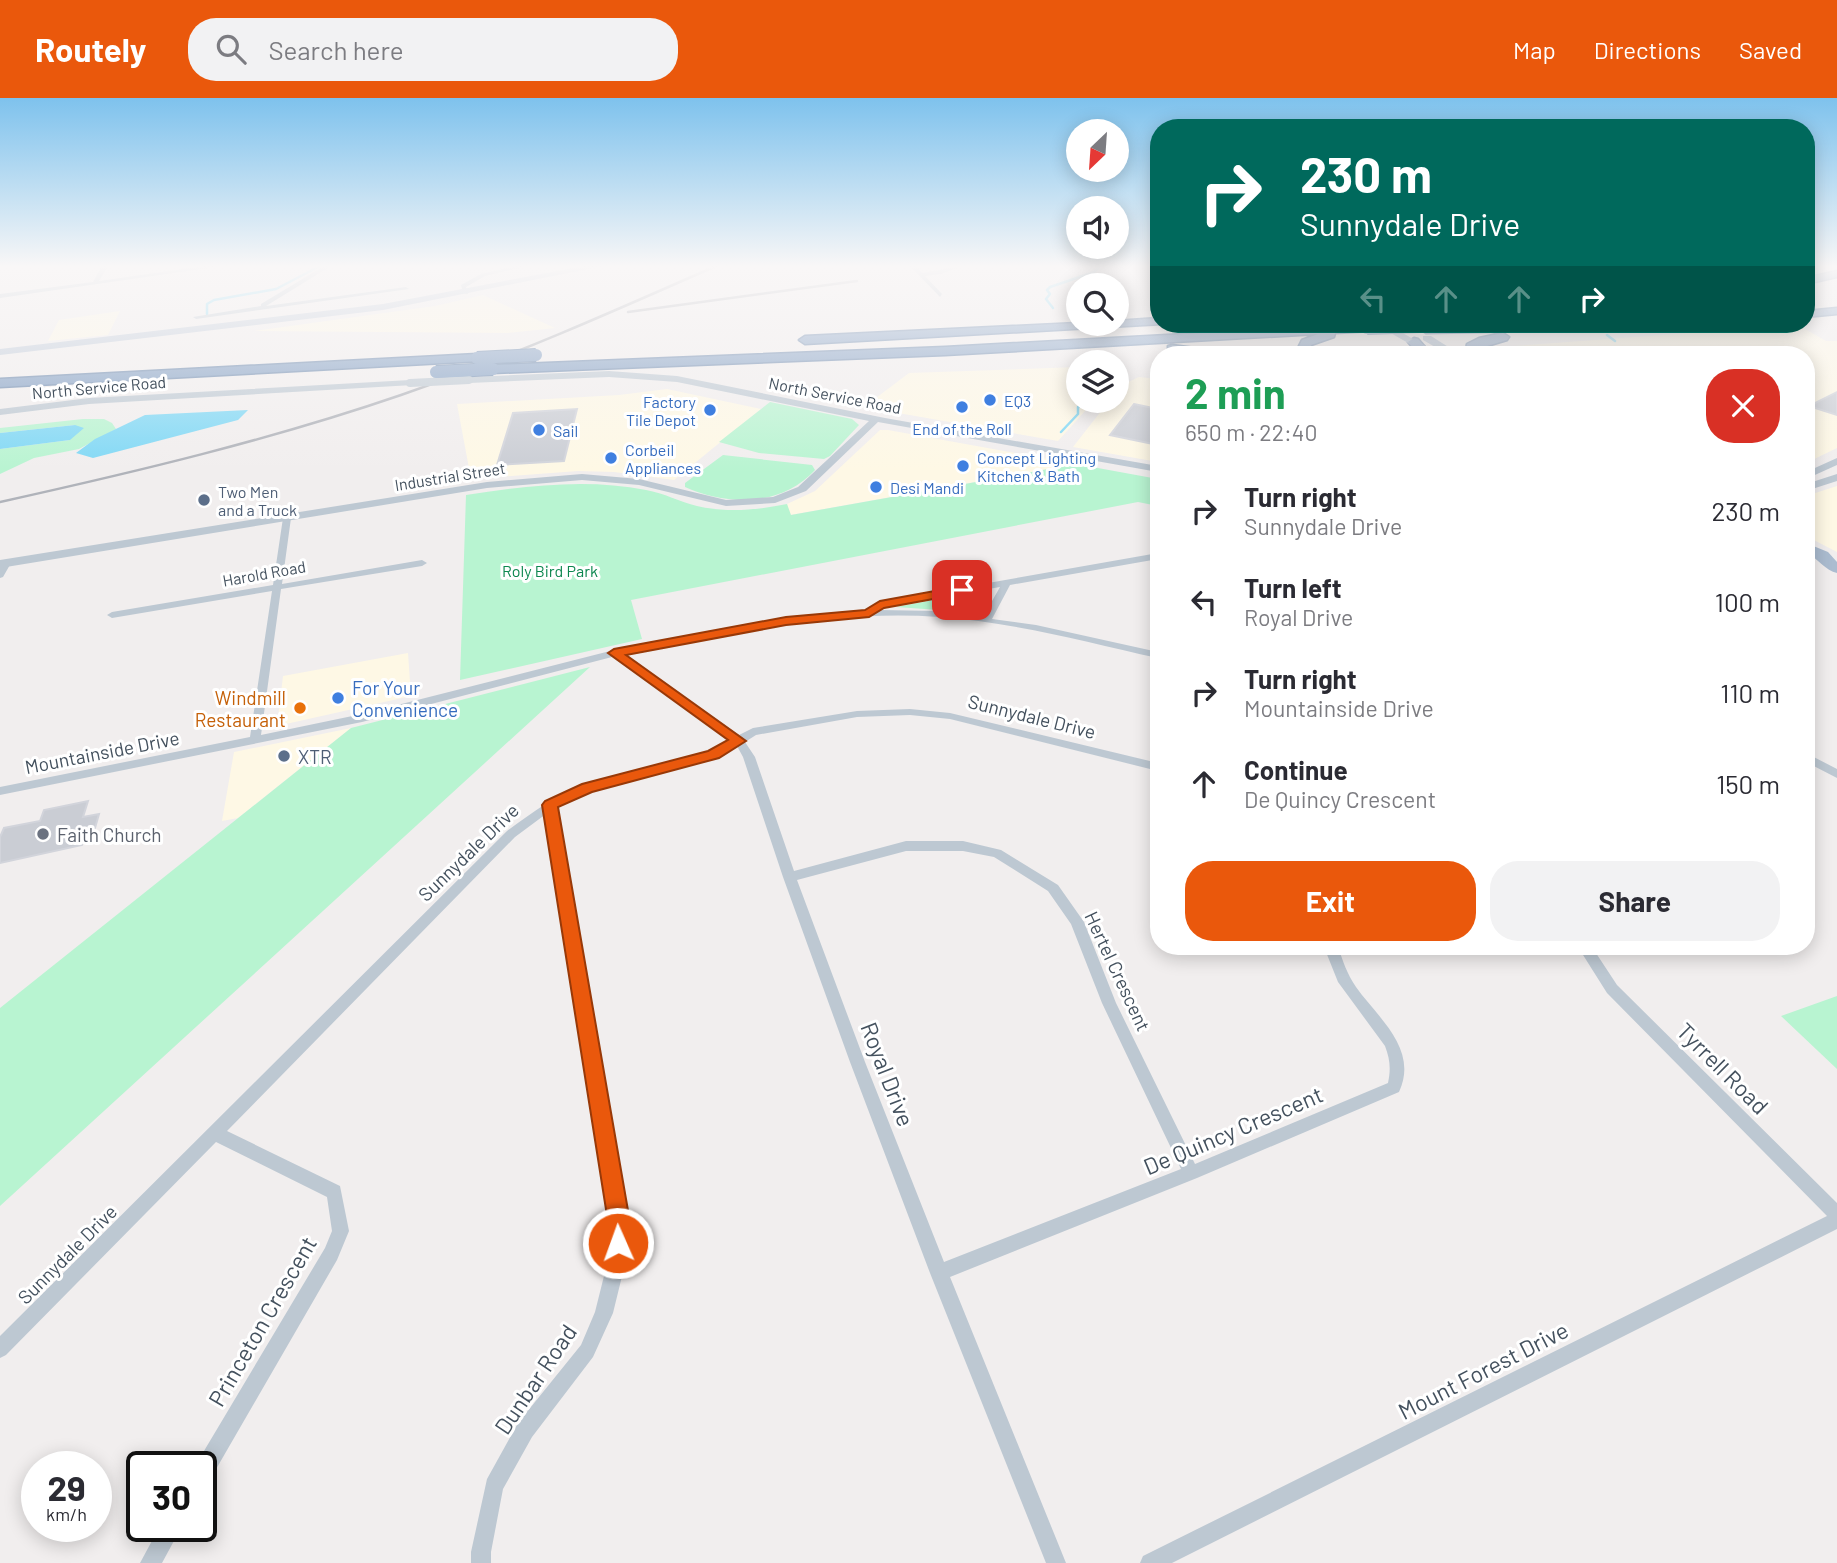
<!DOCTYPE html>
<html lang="en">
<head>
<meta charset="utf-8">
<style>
	:root { --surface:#fff; --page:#f2f2f3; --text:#2b2b33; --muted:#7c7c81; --accent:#ea580c }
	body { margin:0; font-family:Barlow,sans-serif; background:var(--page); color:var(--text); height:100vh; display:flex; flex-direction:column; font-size:26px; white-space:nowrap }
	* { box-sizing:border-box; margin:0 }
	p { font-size:23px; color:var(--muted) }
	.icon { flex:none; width:38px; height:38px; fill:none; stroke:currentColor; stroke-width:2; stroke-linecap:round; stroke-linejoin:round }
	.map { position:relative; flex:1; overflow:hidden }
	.drawer { position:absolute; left:1150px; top:248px; width:665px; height:609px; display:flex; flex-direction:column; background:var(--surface); border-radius:28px; box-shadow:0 4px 18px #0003 }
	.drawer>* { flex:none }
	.banner { position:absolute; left:1150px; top:21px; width:665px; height:214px; border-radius:28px; box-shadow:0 4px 18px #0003; background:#00695c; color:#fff; overflow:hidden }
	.needle { width:46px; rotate:205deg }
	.tools { position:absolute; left:1066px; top:21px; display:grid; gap:14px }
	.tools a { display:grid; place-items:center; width:63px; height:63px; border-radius:50%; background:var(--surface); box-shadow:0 4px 18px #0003; font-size:35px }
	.speed { position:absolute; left:21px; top:1353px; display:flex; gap:14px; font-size:35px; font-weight:700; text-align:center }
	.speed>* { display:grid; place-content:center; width:91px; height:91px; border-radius:50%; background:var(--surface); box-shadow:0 4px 18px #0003; line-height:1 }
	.speed small { font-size:18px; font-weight:400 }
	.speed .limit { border:4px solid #111; border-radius:10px; background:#fff; color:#111 }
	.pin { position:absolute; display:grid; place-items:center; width:60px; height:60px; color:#fff; margin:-30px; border-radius:14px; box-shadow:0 4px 10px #0006 }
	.me { position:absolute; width:77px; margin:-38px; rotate:358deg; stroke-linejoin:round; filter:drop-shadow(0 0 5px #0008) }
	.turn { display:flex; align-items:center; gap:24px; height:147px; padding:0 35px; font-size:32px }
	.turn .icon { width:91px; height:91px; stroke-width:2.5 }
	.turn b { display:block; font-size:49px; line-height:60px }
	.lanes { display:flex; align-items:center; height:66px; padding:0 35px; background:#0003; justify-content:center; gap:35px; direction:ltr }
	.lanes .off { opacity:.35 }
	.round { display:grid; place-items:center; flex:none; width:74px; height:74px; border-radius:28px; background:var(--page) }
	.overview { display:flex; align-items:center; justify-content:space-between; height:119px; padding:0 35px }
	h1 { font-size:42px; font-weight:700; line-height:52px; color:#1e9e55 }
	.primary-button { display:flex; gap:14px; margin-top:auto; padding:14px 35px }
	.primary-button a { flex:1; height:80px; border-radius:28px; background:var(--accent); color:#fff; font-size:28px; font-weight:700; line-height:80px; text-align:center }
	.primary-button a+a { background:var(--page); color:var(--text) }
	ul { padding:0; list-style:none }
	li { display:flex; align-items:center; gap:21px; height:91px; padding:0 35px }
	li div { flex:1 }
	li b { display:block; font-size:26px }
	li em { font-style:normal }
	header { display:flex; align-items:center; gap:42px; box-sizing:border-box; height:98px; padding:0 35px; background:var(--accent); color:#fff }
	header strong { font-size:33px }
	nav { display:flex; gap:38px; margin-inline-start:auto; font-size:24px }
	.search { width:490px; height:63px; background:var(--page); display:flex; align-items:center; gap:18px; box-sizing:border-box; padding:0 24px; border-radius:28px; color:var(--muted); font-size:26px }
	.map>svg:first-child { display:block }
</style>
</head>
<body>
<header>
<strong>Routely</strong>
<div class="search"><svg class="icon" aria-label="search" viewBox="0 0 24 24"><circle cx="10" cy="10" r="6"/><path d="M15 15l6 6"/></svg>Search here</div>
<nav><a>Map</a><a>Directions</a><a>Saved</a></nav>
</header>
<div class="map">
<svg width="1837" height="1465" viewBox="0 0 1837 1465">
	<rect width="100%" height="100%" fill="#f1eeee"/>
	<path fill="#fef8e5" d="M483 197 555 230 508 235 254 233 435 208Z
		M120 213 108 237 48 243 59 222Z
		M1798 227 1826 243H1837V350L1806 365V257H1494L1501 249Z
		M1078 269V303H1094L1058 343 864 309 909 275Z
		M1139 279 1158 281V364L1073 349 1109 303H1116L1117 293 1120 288Z
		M667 291 761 311 674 382 614 374 578 373 471 381 457 306 619 297Z
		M880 332H888L1076 366 790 417 787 406 815 393Z
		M1837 388V454L1806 438V398Z
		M408 555 411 598 277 628 283 578Z
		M351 630 238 720 222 723 234 654Z"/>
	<path fill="#b8f4d1" d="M770 304 852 321 859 327 830 358 824 361 759 355 719 344Z
		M83 321H104L112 325 116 331 79 351 34 360 0 376V351L70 342 75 327 0 335V330Z
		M723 357 812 367 815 372C781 409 728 408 685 389V385Z
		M1076 366 1158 381V408L1138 404 631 502 642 541 460 582 466 397C526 388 586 380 646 392 664 395 680 404 697 408 727 415 757 412 787 406L791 417Z
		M983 493 991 498 982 515 896 509Z
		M590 569 0 1108V910L351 630Z
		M1837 898V971L1781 918Z"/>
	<path fill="#80d8f5" d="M248 312 238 322 93 360 76 355 95 341 145 317Z
		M75 327 84 330 70 342 0 351V335Z"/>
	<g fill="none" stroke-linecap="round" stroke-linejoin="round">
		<path stroke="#80d8f5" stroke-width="2.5" d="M1053 210 1046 201 1050 196 1047 192 1050 189 1094 174 1100 168
			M207 216V206L214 202 276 191 320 168
			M1607 237 1615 243
			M1093 255 1101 264
			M1061 334 1078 316V309L1094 303"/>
	</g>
	<path fill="#cacdd4" stroke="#d2d4db" stroke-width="2" d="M1837 294V317L1809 308Z
		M1134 306 1158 311V347L1110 337Z
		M577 311 564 363 497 367 513 315Z
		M88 703 83 719 99 716 95 730 86 732 82 747 0 765V739L4 730 40 723 44 712Z"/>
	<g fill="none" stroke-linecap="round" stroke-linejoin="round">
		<defs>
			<path id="motorway" d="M1837 173V179L1806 186V180Z
				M1837 210V216L1806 219V213Z
				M1158 220V226H1162L805 246 799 242 805 238 1078 225 1116 226V223Z
				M1367 226 1371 227V233L1335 235 1334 239 1311 247V257H1299L1297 252 1302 242 1318 236 945 257 493 275 487 271 493 267 945 249Z
				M1513 226H1687L1681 230 1426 235 1420 231 1426 227Z
				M1503 235 1509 239 1507 242 1477 251V257H1465L1467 246 1479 240Z
				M1414 240 1418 241 1432 257H1419L1408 244Z
				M1172 247 1217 253 1223 257H1191L1168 254V248Z
				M477 256 483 260 481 263 0 289V281Z"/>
		</defs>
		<use href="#motorway" stroke="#6c89ae" stroke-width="3"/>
		<path fill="#bdc8d2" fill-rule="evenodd" d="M102 168H108L99 183 204 168H222L0 200V196L93 184Z
			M324 168H331L266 208 406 189 409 191 196 221 193 219 261 208V206Z
			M515 168H527L485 178 466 189 468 196 463 195 461 187 481 176Z
			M910 168H916L922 175 962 168 941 176 925 178 942 196 940 199Z
			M287 417 291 420 282 486 422 462 427 465 422 468 281 491 261 637 362 616 614 552 786 520 867 512 880 504 1158 455V461L1010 487 992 521 1036 527 1158 554V560C1086 544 1013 524 939 519 832 511 727 537 623 556L739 637 753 630 857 613 910 611 950 615 1158 665V673L950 621 910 617 857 619 756 637 745 644 755 659 794 773 906 743H963L1001 752 1058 787 1084 824 1116 905 1195 1066 1388 985C1391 971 1390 961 1385 948L1338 884 1324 849H1338C1343 863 1347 876 1356 889 1378 920 1419 951 1399 994L1197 1080 950 1179 1066 1465H1046L930 1175 850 964 783 779 743 659 737 648 717 660 591 693 556 709 627 1124 625 1166 613 1215 593 1259 532 1339 503 1391 491 1454V1465H471V1454L487 1381 518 1325 581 1247 595 1214 607 1166 611 1124 546 716 515 739 227 1033 340 1088 349 1133 337 1162 208 1385 201 1388V1368H195L325 1150 332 1133 327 1099 216 1044 6 1257 0 1260V1238L507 733C532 715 556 696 586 686 633 671 686 667 730 642L612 559 362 624 0 697V689L250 639 272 493 112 520 107 517 112 514 273 487 283 420ZM1000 489 983 519 939 513 879 512 883 509ZM906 753H963L994 759 1048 793 1071 826 1102 905 1181 1071 944 1164 865 964 797 782Z
			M6 462 11 465 3 479 0 480V468L3 463Z
			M1806 655 1837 671V680L1806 664Z
			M1578 849H1592L1617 887 1837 1105V1131L1172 1465H1140L1143 1458 1827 1118 1607 895Z
			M160 1428H182L162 1465H140Z"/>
		<path fill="#bdc8d2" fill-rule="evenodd" d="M609 273 677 278 885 320 1158 368V374L878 324 806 393 775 405 726 408 639 387 582 382 487 390 0 470V462L487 384 582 376 639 381 726 402 773 399 798 389 869 323 677 284 609 279 469 285 465 282 469 279Z
			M410 282 415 285 413 287 89 306 0 317V311L89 300Z
			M1837 360V367L1806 381V374Z
			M1837 376V383L1806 393V386Z"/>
		<path fill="#bfcad9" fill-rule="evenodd" d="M584 168H603L383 212 0 257V251L383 206Z"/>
		<path fill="#abbcd0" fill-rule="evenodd" d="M1375 226H1387L1441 257H1429Z
			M1423 238H1431L1461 257H1449L1423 242Z
			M1806 445 1828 454 1837 464V475C1826 473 1817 460 1806 454Z"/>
		<use href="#motorway" fill="#819ec3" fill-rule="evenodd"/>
		<path stroke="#b0b3ba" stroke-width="2.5" d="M628 214 857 183
			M0 404C135 374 270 342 401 297 508 260 612 214 716 168"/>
		<defs>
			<path id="motorway-bridge" d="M1367 230 1421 228
				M477 260 536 257
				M436 274 493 271"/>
		</defs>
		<use href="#motorway-bridge" stroke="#6c89ae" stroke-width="14" stroke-linecap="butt"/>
		<path stroke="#bdc8d2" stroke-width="8" d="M410 285 469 282"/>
		<use href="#motorway-bridge" stroke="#819ec3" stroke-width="12"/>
	</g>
	<linearGradient id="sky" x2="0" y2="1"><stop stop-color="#7ec2ed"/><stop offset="0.45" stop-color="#f9f7f7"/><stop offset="1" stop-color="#f9f7f7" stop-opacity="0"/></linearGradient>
	<rect width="1837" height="374" fill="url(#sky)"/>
	<path fill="#ea580c" stroke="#983908" stroke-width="2" d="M962 488 968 492 966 495 884 510 869 519 786 527 626 557 746 643 719 660 592 694 558 709 630 1124 625 1153 618 1156 610 1153 606 1145 608 1124 542 707 545 703 582 686 708 653 728 642 608 555 614 551 786 519 865 512 880 503Z"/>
	<g fill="#3f7fe0" stroke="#fff" stroke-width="2.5">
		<circle cx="990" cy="302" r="7"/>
		<circle cx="962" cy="309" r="7"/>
		<circle cx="710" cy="312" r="7"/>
		<circle cx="539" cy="332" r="7"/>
		<circle cx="611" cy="360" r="7"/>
		<circle cx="963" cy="368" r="7"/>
		<circle cx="876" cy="389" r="7"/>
		<circle cx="338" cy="600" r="7"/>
	</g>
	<g fill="#5c6f8a" stroke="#fff" stroke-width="2.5">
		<circle cx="204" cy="402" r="7"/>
		<circle cx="284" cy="658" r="7"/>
	</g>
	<circle fill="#e8710a" stroke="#fff" stroke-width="2.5" cx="300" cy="610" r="7"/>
	<circle fill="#6b7280" stroke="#fff" stroke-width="2.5" cx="43" cy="736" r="7"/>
	<g text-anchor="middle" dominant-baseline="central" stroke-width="6" stroke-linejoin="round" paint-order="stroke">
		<g font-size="16" fill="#44515e" stroke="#fff">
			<text transform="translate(99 289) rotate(-5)">North Service Road</text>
			<text transform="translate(835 297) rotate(11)">North Service Road</text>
			<text transform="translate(450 378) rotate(-9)">Industrial Street</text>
			<text transform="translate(264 475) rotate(-10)">Harold Road</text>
		</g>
		<g font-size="16" fill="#366cbe" stroke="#fff" text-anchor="start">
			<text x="1004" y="302">EQ3</text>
			<text x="696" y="303" text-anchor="end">Factory<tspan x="696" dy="18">Tile Depot</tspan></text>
			<text x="962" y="330" text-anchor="middle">End of the Roll</text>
			<text x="553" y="332">Sail</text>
			<text x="625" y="351">Corbeil<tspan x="625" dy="18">Appliances</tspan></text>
			<text x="977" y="359">Concept Lighting<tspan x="977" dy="18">Kitchen &amp; Bath</tspan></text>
			<text x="890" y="389">Desi Mandi</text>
		</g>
		<g font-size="16" fill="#4e5e75" stroke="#fff" text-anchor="start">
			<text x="218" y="393">Two Men<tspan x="218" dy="18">and a Truck</tspan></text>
		</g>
		<g font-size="16" fill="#0d874f" stroke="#fff">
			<text x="550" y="472">Roly Bird Park</text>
		</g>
		<g font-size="19" fill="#366cbe" stroke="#fff" text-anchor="start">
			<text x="352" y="589">For Your<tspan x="352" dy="22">Convenience</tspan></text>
		</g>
		<g font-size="19" fill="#c56008" stroke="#fff" text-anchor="end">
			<text x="286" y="599">Windmill<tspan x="286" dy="22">Restaurant</tspan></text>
		</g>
		<g font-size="19" fill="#44515e" stroke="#fff">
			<text transform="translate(1032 618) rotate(14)">Sunnydale Drive</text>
			<text transform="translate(102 654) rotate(-11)">Mountainside Drive</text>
			<text transform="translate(468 754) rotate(-44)">Sunnydale Drive</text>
			<text transform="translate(1118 873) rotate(65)">Hertel Crescent</text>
			<text transform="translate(67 1156) rotate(-45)">Sunnydale Drive</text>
		</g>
		<g font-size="19" fill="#4e5e75" stroke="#fff" text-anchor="start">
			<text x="298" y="658">XTR</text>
		</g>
		<g font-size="19" fill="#5b616d" stroke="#fff" text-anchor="start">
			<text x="57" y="736">Faith Church</text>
		</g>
		<g font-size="23" fill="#44515e" stroke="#fff">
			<text transform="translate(1723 970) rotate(45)">Tyrrell Road</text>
			<text transform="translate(888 976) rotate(69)">Royal Drive</text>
			<text transform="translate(1233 1032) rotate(-23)">De Quincy Crescent</text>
			<text transform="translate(262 1223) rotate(-60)">Princeton Crescent</text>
			<text transform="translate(1483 1272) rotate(-27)">Mount Forest Drive</text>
			<text transform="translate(535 1281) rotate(-56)">Dunbar Road</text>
		</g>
	</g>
</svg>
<div class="tools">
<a><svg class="needle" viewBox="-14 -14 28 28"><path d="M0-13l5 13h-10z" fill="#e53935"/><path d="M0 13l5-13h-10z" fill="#7c7c81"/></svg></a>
<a><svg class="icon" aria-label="sound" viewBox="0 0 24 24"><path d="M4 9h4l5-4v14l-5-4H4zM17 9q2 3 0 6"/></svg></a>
<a><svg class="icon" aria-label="search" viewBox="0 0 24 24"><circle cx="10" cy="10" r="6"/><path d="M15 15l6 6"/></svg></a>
<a><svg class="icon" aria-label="layers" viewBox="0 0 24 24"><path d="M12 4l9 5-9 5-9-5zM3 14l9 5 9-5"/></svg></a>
</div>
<div class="speed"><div>29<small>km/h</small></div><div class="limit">30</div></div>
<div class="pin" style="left:962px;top:492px;background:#d93025"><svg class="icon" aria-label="arrive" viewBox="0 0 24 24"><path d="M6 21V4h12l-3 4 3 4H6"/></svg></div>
<svg class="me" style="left:618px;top:1145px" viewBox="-20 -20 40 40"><circle r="17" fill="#ea580c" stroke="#fff" stroke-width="3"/><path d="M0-11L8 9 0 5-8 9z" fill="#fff"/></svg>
<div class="banner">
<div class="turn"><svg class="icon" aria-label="right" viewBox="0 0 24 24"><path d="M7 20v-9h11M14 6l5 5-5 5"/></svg><div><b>230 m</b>Sunnydale Drive</div></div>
<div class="lanes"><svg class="icon off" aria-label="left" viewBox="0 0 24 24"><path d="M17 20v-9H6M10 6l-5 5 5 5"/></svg><svg class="icon off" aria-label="ahead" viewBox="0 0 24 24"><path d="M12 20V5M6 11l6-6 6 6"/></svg><svg class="icon off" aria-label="ahead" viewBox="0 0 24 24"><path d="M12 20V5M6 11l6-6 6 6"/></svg><svg class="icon" aria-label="right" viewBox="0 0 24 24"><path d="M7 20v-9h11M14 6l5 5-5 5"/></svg></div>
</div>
<section class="drawer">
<div class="overview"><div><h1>2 min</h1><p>650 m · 22:40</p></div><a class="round" style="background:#d93025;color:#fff"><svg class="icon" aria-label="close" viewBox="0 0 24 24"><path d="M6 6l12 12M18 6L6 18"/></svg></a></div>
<ul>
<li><svg class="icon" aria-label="right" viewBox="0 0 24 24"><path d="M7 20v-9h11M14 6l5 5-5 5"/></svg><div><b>Turn right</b><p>Sunnydale Drive</p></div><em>230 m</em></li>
<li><svg class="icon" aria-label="left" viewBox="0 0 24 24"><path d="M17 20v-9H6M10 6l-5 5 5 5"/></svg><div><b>Turn left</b><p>Royal Drive</p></div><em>100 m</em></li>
<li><svg class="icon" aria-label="right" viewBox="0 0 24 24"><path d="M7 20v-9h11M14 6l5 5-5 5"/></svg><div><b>Turn right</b><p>Mountainside Drive</p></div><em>110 m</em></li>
<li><svg class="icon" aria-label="ahead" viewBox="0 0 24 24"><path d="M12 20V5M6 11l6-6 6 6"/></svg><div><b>Continue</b><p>De Quincy Crescent</p></div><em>150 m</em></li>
</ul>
<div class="primary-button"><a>Exit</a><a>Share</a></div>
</section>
</div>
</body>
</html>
